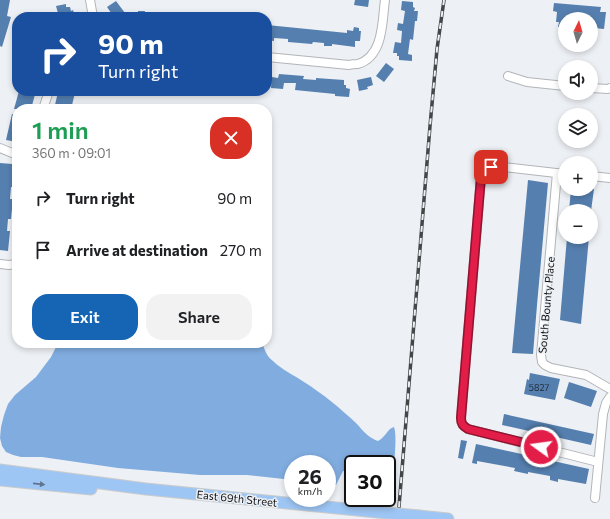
<!DOCTYPE html>
<html lang="en">
<head>
<meta charset="utf-8">
<style>
	:root { --surface:#fff; --page:#f2f2f2; --text:#202124; --muted:#757577; --accent:#1665b4 }
	body { margin:0; font-family:Commissioner,sans-serif; background:var(--page); color:var(--text); height:100vh; display:flex; flex-direction:column; font-size:15px; white-space:nowrap }
	* { box-sizing:border-box; margin:0 }
	p { font-size:13px; color:var(--muted) }
	.icon { flex:none; width:22px; height:22px; fill:none; stroke:currentColor; stroke-width:2; stroke-linecap:round; stroke-linejoin:round }
	.map { position:relative; flex:1; overflow:hidden }
	.panel { position:absolute; left:12px; top:104px; width:260px; height:244px; display:flex; flex-direction:column; background:var(--surface); border-radius:16px; box-shadow:0 2px 6px #0003 }
	.panel>* { flex:none }
	.hud { position:absolute; left:12px; top:12px; width:260px; height:84px; border-radius:16px; box-shadow:0 2px 6px #0003; background:#1a4fa0; color:#fff; overflow:hidden }
	.needle { width:26px; rotate:5deg }
	.tools { position:absolute; left:558px; top:12px; display:grid; gap:8px }
	.tools a { display:grid; place-items:center; width:40px; height:40px; border-radius:50%; background:var(--surface); box-shadow:0 2px 6px #0003; font-size:20px }
	.speed { position:absolute; left:284px; top:455px; display:flex; gap:8px; font-size:20px; font-weight:700; text-align:center }
	.speed>* { display:grid; place-content:center; width:52px; height:52px; border-radius:50%; background:var(--surface); box-shadow:0 2px 6px #0003; line-height:1 }
	.speed small { font-size:10px; font-weight:400 }
	.speed .limit { border:2px solid #111; border-radius:6px; background:#fff; color:#111 }
	.pin { position:absolute; display:grid; place-items:center; width:34px; height:34px; color:#fff; margin:-17px; border-radius:8px; box-shadow:0 2px 6px #0006 }
	.me { position:absolute; width:44px; margin:-22px; rotate:284deg; stroke-linejoin:round; filter:drop-shadow(0 0 3px #0008) }
	.turn { display:flex; align-items:center; gap:14px; height:84px; padding:0 20px; font-size:18px }
	.turn .icon { width:52px; height:52px; stroke-width:2.5 }
	.turn b { display:block; font-size:28px; line-height:34px }
	.round { display:grid; place-items:center; flex:none; width:42px; height:42px; border-radius:16px; background:var(--page) }
	.summary { display:flex; align-items:center; justify-content:space-between; height:68px; padding:0 20px }
	h1 { font-size:24px; font-weight:600; line-height:30px; color:#1e9e55 }
	.action { display:flex; gap:8px; margin-top:auto; padding:8px 20px }
	.action a { flex:1; height:46px; border-radius:16px; background:var(--accent); color:#fff; font-size:16px; font-weight:600; line-height:46px; text-align:center }
	.action a+a { background:var(--page); color:var(--text) }
	ul { padding:0; list-style:none }
	li { display:flex; align-items:center; gap:12px; height:52px; padding:0 20px }
	li div { flex:1 }
	li b { display:block; font-size:15px }
	li em { font-style:normal }
	.map>svg:first-child { display:block }
</style>
</head>
<body>
<div class="map">
<svg width="610" height="519" viewBox="0 0 610 519">
	<rect width="100%" height="100%" fill="#edf0f4"/>
	<path fill="#80acdf" d="M58 343H262C265 350 267 357 273 361 282 370 294 375 304 382 323 394 340 408 357 424 363 431 369 438 378 441 385 438 387 429 394 427 398 436 393 485 387 492V464H353V491C349 485 350 478 348 471H343L336 485 327 486V464H293V480L247 475H200L118 468 42 457H21L13 455 6 452 2 446 0 438 1 427 4 415 8 404 15 395 36 377 51 357Z"/>
	<path fill="#557faf" d="M0 0H10L7 16 11 17 2 47 0 46Z
		M355 0H369L368 7 354 5Z
		M116 1 128 17H114L107 7Z
		M402 1 413 2V7L415 8 414 11H418L417 21H415L413 40 410 39 408 54 412 55V61L399 60V56H397V53H393L395 42 401 43 402 31 397 30 398 23 403 24 405 11 401 10Z
		M554 3 601 7 600 12H606L604 29 594 28 595 26 591 25V19H565L564 27H558L559 22H556L557 12 553 11Z
		M66 4V7H70L71 11 73 10 75 17H59L56 6Z
		M138 11H145L144 17H138Z
		M267 25 347 33V30L353 31 354 27 359 28V31H361L360 41H355V47L332 44V46H324V43L313 42 312 44 288 42V39L274 38V41L267 40Z
		M386 63 394 69 384 82 376 76Z
		M279 74 304 76 303 79 316 80V78L344 80V85H346V88L350 89 349 97 335 96V94L295 90 296 83H284L283 89 271 88 272 77 278 78Z
		M371 77 373 85 367 87 368 89 359 91 357 80Z
		M19 91H36L31 109H14Z
		M61 91H68L75 93 71 109H54L58 92H61Z
		M12 114 17 115V142L6 140Z
		M0 163 12 164V168H16L14 187H11L10 199H13L11 219H8L7 231H10L8 251 0 250Z
		M528 180 548 183 537 305 533 354 512 353Z
		M571 189H594L591 211H569Z
		M567 237H589L581 324 560 320Z
		M530 373 560 379 555 400 524 394 527 379 529 380Z
		M569 382 597 391 591 407 564 398Z
		M504 414 594 434 591 445 502 425Z
		M461 440 467 441 463 459 458 458Z
		M476 444 589 469 586 484 558 479V482L550 480V476L528 472V474L514 471 515 468 477 461V464L472 463Z"/>
	<g fill="none" stroke-linecap="round" stroke-linejoin="round">
		<defs>
			<path id="minor" d="M90 0 93 17
				M267 57 349 65C352 64 355 64 358 64 384 56 382 21 385 0
				M508 76 527 82 565 86
				M591 88 608 89 610 88
				M43 109 49 91
				M0 148 17 155
				M557 173 541 355 542 362 545 365 551 368 586 375 610 389
				M565 174 495 166C488 167 484 171 481 177L461 417C461 424 463 426 468 429L598 462
				M591 176 610 178
				M0 264 9 265 16 264 17 263
				M595 498 603 414 606 403 610 397"/>
			<path id="major" d="M0 470 146 489 377 512
				M0 480 91 489
				M419 516 448 519"/>
		</defs>
		<use href="#minor" stroke="#b2b5b8" stroke-width="10"/>
		<use href="#major" stroke="#cbcbcb" stroke-width="13"/>
		<use href="#minor" stroke="#fff" stroke-width="8"/>
		<use href="#major" stroke="#9ec6f4" stroke-width="11"/>
		<defs>
			<path id="rail" d="M398 519 430 126 437 49 444 0"/>
		</defs>
		<use href="#rail" stroke="#444648" stroke-width="3.5"/>
		<use href="#rail" stroke="#edf0f4" stroke-width="2" stroke-dasharray="6" stroke-linecap="butt"/>
		<defs>
			<path id="major-bridge" d="M377 512 419 516"/>
		</defs>
		<use href="#major-bridge" stroke="#cbcbcb" stroke-width="13" stroke-linecap="butt"/>
		<use href="#major-bridge" stroke="#9ec6f4" stroke-width="11"/>
	</g>
	<defs><path id="oneway-solid" d="M-6-.8H1V-3.2L6.5 0L1 3.2V.8H-6Z"/></defs>
	<use fill="#5f758f" href="#oneway-solid" transform="translate(39 484) rotate(6)"/>
	<g fill="none" stroke-linecap="round" stroke-linejoin="round">
		<defs>
			<path id="route" d="M491 167C486 170 483 172 481 177L461 418C461 424 463 426 468 429L541 447"/>
		</defs>
		<use href="#route" stroke="#92132f" stroke-width="10"/>
		<use href="#route" stroke="#e11d48" stroke-width="7"/>
	</g>
	<g text-anchor="middle" dominant-baseline="central" stroke-width="3" stroke-linejoin="round" paint-order="stroke">
		<g font-size="9" fill="#222d3b">
			<text x="539" y="387">5827</text>
		</g>
		<g font-size="11" fill="#111214" stroke="#edf0f4">
			<text transform="translate(546 305) rotate(-85)">South Bounty Place</text>
			<text transform="translate(237 498) rotate(6)">East 69th Street</text>
		</g>
	</g>
</svg>
<div class="tools">
<a><svg class="needle" viewBox="-14 -14 28 28"><path d="M0-13l5 13h-10z" fill="#e53935"/><path d="M0 13l5-13h-10z" fill="#757577"/></svg></a>
<a><svg class="icon" aria-label="sound" viewBox="0 0 24 24"><path d="M4 9h4l5-4v14l-5-4H4zM17 9q2 3 0 6"/></svg></a>
<a><svg class="icon" aria-label="layers" viewBox="0 0 24 24"><path d="M12 4l9 5-9 5-9-5zM3 14l9 5 9-5"/></svg></a>
<a>+</a>
<a>−</a>
</div>
<div class="speed"><div>26<small>km/h</small></div><div class="limit">30</div></div>
<div class="pin" style="left:491px;top:167px;background:#d93025"><svg class="icon" aria-label="arrive" viewBox="0 0 24 24"><path d="M6 21V4h12l-3 4 3 4H6"/></svg></div>
<svg class="me" style="left:541px;top:447px" viewBox="-20 -20 40 40"><circle r="17" fill="#e11d48" stroke="#fff" stroke-width="3"/><path d="M0-11L8 9 0 5-8 9z" fill="#fff"/></svg>
<div class="hud">
<div class="turn"><svg class="icon" aria-label="right" viewBox="0 0 24 24"><path d="M7 20v-9h11M14 6l5 5-5 5"/></svg><div><b>90 m</b>Turn right</div></div>
</div>
<section class="panel">
<div class="summary"><div><h1>1 min</h1><p>360 m · 09:01</p></div><a class="round" style="background:#d93025;color:#fff"><svg class="icon" aria-label="close" viewBox="0 0 24 24"><path d="M6 6l12 12M18 6L6 18"/></svg></a></div>
<ul>
<li><svg class="icon" aria-label="right" viewBox="0 0 24 24"><path d="M7 20v-9h11M14 6l5 5-5 5"/></svg><div><b>Turn right</b></div><em>90 m</em></li>
<li><svg class="icon" aria-label="arrive" viewBox="0 0 24 24"><path d="M6 21V4h12l-3 4 3 4H6"/></svg><div><b>Arrive at destination</b></div><em>270 m</em></li>
</ul>
<div class="action"><a>Exit</a><a>Share</a></div>
</section>
</div>
</body>
</html>
